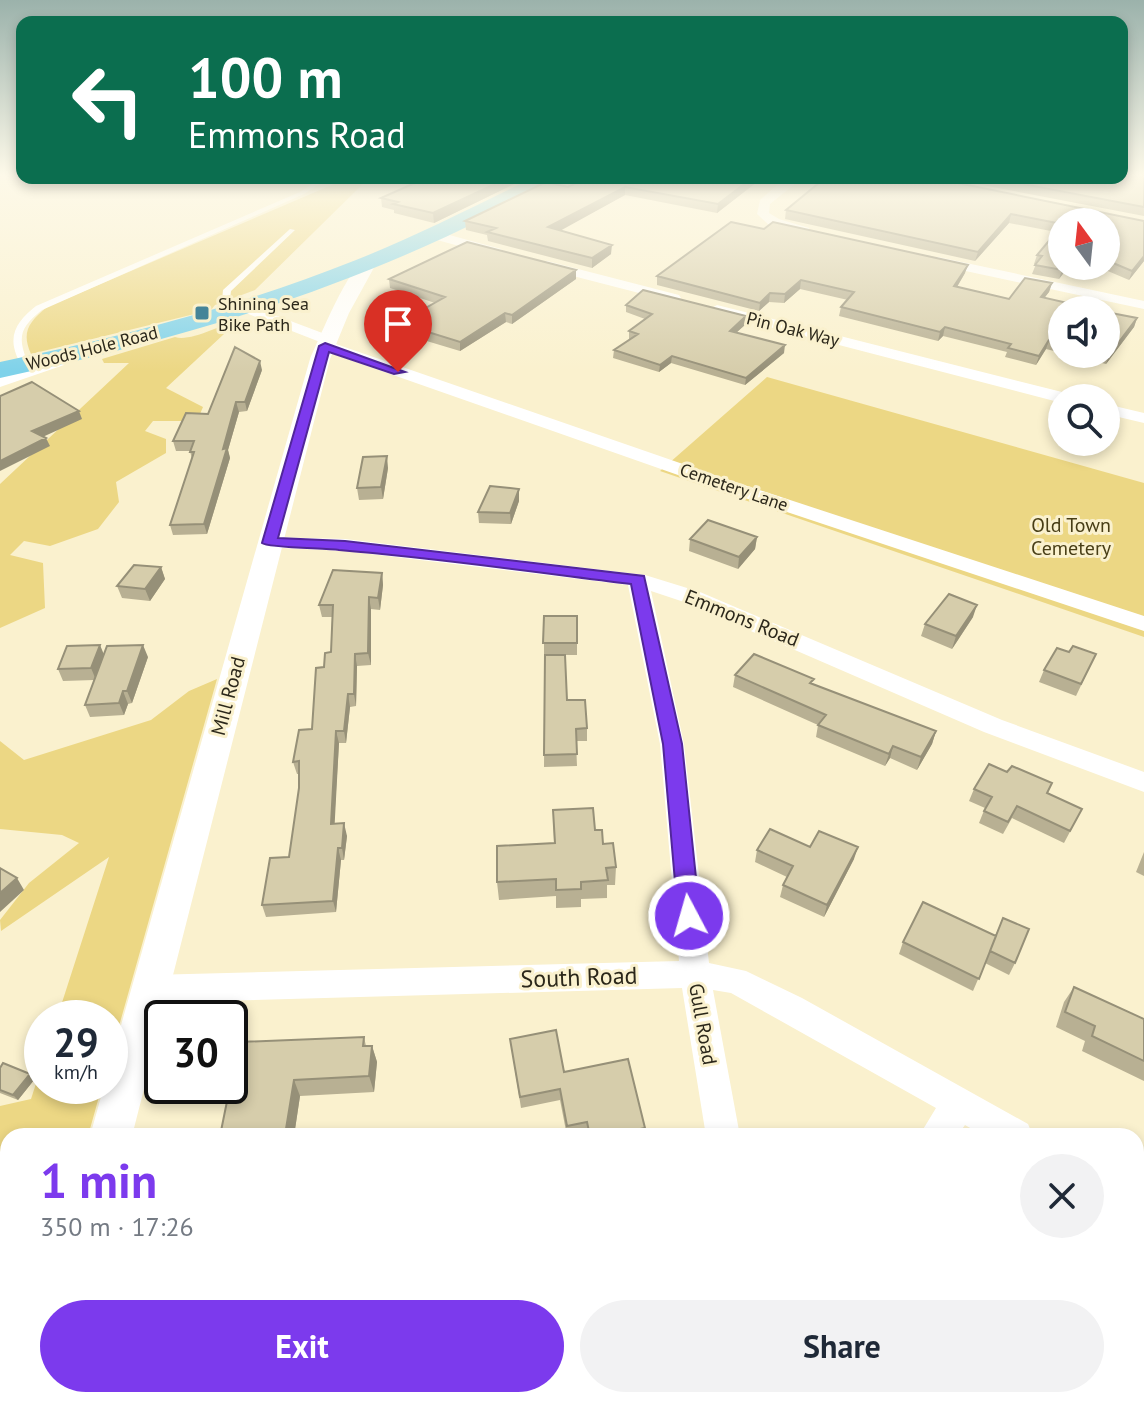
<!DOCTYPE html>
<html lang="en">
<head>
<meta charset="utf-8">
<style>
	:root { --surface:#fff; --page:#f2f2f3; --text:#1f2937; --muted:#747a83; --accent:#7c3aed }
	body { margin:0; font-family:"PT Sans",sans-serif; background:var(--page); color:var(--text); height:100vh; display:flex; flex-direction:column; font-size:30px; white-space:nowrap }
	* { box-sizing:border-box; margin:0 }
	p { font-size:26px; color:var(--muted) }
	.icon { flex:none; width:44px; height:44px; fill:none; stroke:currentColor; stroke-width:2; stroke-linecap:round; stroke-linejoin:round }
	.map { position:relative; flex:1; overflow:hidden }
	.sheet { position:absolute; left:0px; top:1128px; width:1144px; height:280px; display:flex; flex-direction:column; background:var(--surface); border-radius:24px 24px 0 0; box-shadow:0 4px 12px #0003 }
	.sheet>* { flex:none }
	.top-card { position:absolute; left:16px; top:16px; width:1112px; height:168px; border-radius:16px; box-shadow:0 4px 12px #0003; background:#0b6e4f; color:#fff; overflow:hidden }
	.needle { width:52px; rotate:345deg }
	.controls { position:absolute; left:1048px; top:208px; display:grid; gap:16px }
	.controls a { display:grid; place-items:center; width:72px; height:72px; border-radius:50%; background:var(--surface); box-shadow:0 4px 12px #0003; font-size:40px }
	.speed { position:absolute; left:24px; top:1000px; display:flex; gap:16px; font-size:40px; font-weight:700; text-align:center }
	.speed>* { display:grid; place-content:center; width:104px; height:104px; border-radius:50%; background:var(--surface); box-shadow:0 4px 12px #0003; line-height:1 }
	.speed small { font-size:20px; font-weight:400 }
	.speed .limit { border:4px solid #111; border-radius:12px; background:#fff; color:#111 }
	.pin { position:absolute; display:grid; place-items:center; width:68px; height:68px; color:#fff; margin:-82px -34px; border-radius:50% 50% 50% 0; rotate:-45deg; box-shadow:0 0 8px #0007 }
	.pin .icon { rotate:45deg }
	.me { position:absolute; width:88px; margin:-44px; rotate:354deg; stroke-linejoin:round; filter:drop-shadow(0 0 6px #0008) }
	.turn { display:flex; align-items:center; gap:28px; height:168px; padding:0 40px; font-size:36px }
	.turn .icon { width:104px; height:104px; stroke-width:2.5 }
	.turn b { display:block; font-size:56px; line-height:68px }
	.round { display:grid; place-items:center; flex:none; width:84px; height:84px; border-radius:42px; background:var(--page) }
	.headline { display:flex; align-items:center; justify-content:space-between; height:136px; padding:0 40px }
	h1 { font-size:48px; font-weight:700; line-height:60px; color:var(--accent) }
	.primary-button { display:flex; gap:16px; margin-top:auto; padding:16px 40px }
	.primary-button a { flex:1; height:92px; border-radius:48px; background:var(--accent); color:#fff; font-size:32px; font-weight:700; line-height:92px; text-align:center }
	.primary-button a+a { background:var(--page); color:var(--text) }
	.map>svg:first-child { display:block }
</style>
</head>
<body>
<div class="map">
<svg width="1144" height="1408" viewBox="0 0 1144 1408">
	<rect width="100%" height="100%" fill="#faf1ce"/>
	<path fill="#ecd784" d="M348 178H369L255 290 215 305 211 310 31 354C21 332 29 322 47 307Z
		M239 320 244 323 226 328 224 334 166 388 203 407 200 414 187 421H153L145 431 166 439V453L116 482 119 502 98 529 50 546 24 541 10 555 43 563 45 608 0 628V484L129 363H104L102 359 175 337C190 342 221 325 239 320Z
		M767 377 1144 483V637L660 471Z
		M217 679 110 1058V1018H57L109 857 1 931 0 920 29 883 79 843 62 835 0 829V741L24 760 151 720 189 691Z
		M42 1065V1086H102L88 1136H8V1385L0 1392V1106L31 1099Z"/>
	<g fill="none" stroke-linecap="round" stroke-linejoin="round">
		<path fill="#fff" fill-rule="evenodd" d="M322 178H329L304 194 42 310C19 328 17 338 29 365L25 367C20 363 17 358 15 351 9 331 21 318 36 306L300 192Z
			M290 229 295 230 231 291 230 299 241 309 234 311 222 300 223 290Z"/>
		<path fill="#fff" fill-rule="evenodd" d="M785 178 801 179 770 204 769 213 779 219 809 228V234L769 225 757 214 760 200Z
			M431 230 501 249 503 252 496 256 426 237 424 234Z
			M938 257 1144 301V309L933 264 931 261Z
			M547 261 679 295 681 298 674 302 542 268 540 265Z
			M243 303 333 337 336 340 333 343 729 480 1144 616V631L715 488 319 349 317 346 320 342 238 310 236 307Z
			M717 305 1070 394 1072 398H1062V403L712 312 710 309Z
			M58 357 66 362 64 365 0 387V376Z
			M1106 404 1144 413V423L1106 414Z
			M269 537 345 539 645 575 700 592 1002 720 1144 772V792L984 732 684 602 651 591 684 744 709 963 746 971 802 998 1028 1124 1033 1136H984L965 1125 957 1136H919L936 1108 731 993 713 990 740 1136H706L682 988 150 1003 139 999 135 989 139 979 150 975 679 961 660 744 628 585 345 551 262 547 259 543 262 539Z
			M1136 1184 1144 1188V1224L1136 1221Z"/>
		<path fill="#fff" fill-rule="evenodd" d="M367 259 376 264 349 313 330 359 132 1136H90L104 1086H110V1064L310 359C319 340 349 264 367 259Z
			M25 1400H75L73 1408H23Z"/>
		<path fill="#7fd2ea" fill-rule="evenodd" d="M533 178H558C546 192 507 207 489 216 334 294 170 342 0 378V362C121 337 241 306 356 260 417 236 474 206 533 178Z"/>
	</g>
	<path fill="#b8b093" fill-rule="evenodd" d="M1144 175V216L946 178H1122Z
		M586 178H762L717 213 625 195 560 230 611 254 592 268 488 241 487 235 466 230 465 221 568 187Z
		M825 178 1144 221V261L1129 280 1096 266 1092 271 1068 267 1059 279 1032 274 1036 264H1034L1037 255 1056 232 1009 223 975 261 785 219 786 210ZM1106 222V266H1062Z
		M514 184 434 223 394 213V210L382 207 381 198Z
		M965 273 957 287 1009 299 1052 283 1049 292 1044 298 1062 310V353L1046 349 1036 365 1005 357 1007 352 943 336 938 341 839 316 841 307 848 300 800 289 784 303 769 302 759 311 657 285V276Z
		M389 279H576L512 324 506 322 460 351 400 333 399 323 435 303 390 288Z
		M626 305 746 324 736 333 784 353 745 385 671 363 659 372 613 358 614 350 630 339H629V331L645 319 626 312Z
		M1137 318 1134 327 1106 364 1066 354H1106Z
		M262 370 247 411 239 412 228 450 230 458 207 534 173 535 170 525 192 459 190 451H176L173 441Z
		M388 468 383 499 359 500 357 488Z
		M519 489V501L511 524 479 523 478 512Z
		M757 537 755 549 738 569 689 551 690 539Z
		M161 567 165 579 150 601 122 598 117 586Z
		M382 573 383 585 380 610 371 609V665L357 666 356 706 350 707 346 743H339L334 824 347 836 344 860H341L336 912 266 917 262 905 289 857 299 788V774H297L293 762 312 729 324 667 331 652 332 617H322L319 605Z
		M544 616H577V655H565L567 700 587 728V741H576L577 766 544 767 545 655H544Z
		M973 617 952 649 921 636 925 624Z
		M1069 652 1096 654 1076 696 1039 682 1044 670Z
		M104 654 148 657 132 703 128 704 124 715 90 717 85 705 94 680 63 681 58 669Z
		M735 675 813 684 936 731 932 744 917 770 890 758 885 766 816 737 818 725 733 687Z
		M1007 772 1052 783 1047 793 1082 809 1064 843 1012 818 1003 834 979 823 985 808 969 801 974 789Z
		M553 810 595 830 616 867 615 885H607V898L581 899V907L556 908V896L499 900 497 882 554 843Z
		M810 847 854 859 824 917 780 897 783 885 787 877 755 862 757 850Z
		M1144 852V876L1136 872Z
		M1003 918 1015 963 1009 975 985 963 973 991 899 954 903 942 995 936Z
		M1074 987 1144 1019V1081L1082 1051 1085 1041 1056 1027 1064 1002Z
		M364 1037 366 1046H372L377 1062 374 1092 300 1096 294 1136H224L221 1131 239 1042Z
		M510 1039 564 1072 645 1128 644 1136H588L587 1133 567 1136 560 1100 521 1108Z
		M0 1068 34 1080 18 1100 0 1093Z
		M972 1400H1026L1019 1408H979Z"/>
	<path fill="#969078" d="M508 178H514V184L434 223 433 213Z
		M752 178H762L717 213 718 204Z
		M625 187V195L549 237 548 227Z
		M1011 214 1009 223 975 261 978 252Z
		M612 245 611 254 592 268V258Z
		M1144 256V261L1129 280 1132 271Z
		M968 265 965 273 952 295 954 286Z
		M1065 266H1069L1059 279 1062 270Z
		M576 270V279L512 324V315Z
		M801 280 800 289 784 303 785 294Z
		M1052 283 1049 292 1038 306 1041 297Z
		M770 293 769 302 759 311 760 303Z
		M505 313 506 322 460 351V342Z
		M746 316V324L729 339 730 331Z
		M1137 318 1134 327 1106 364 1109 355Z
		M945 327 943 336 938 341 940 332Z
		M1049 340 1046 349 1036 365 1039 356Z
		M785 345 784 353 745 385 746 378Z
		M672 356 671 363 659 372 660 365Z
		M260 361 262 370 247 411 245 402Z
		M236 402 239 412 228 450 230 458 207 534 204 524 223 449Z
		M79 411 82 419 36 440 32 431Z
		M46 438 50 446 0 471V461Z
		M387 456 388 468 383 499 381 487Z
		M519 489V501L511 524 510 513Z
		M757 537 755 549 738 569 739 557Z
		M161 567 165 579 150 601 145 589Z
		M382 573 383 585 380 610 378 598Z
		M369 597 371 609V665L368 653Z
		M977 605 973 617 952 649 956 636Z
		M100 645 105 657 96 680 91 668Z
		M143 645 148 657 132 703 127 691Z
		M355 654 357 666 356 706 354 694Z
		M123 691 128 704 124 715 119 703Z
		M348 694 350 707 346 743 344 731Z
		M336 731 339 743 334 836 331 824Z
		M936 731 932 744 917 770 921 757Z
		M893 746 890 758 885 766 889 754Z
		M344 823 347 836 344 860 342 848Z
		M858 847 854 859 824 917 827 905Z
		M338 848 341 860 336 912 333 901Z
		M17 878 24 890 0 912V893Z
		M372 1046 377 1062 374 1092 369 1076Z
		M30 1074 34 1080 18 1100 13 1095Z
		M294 1080 300 1096 294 1136H289L286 1129Z
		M645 1128 644 1136H607Z"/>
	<path fill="#d6cdab" stroke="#969078" stroke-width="2" d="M1122 175H1144V207L991 178H1122Z
		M426 178H508L433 213 393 204 398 202 381 198Z
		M586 178H752L718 204 625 187 548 227 612 245 592 258 487 232 496 228 465 221 546 182 568 187Z
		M825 178H933L1144 221V256L1132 271 1106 260V222H1062V224L1011 214 978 252 786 210Z
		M731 222 764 229 773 222 968 265 954 286 1009 299 1025 278 1052 283 1041 297 1098 310H1062V343L1049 340 1039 356 1008 348 1011 344 945 327 940 332 841 307 854 292 801 280 785 294 770 293 760 303 657 276Z
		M1062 225V266H1065L1062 270 1035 265 1042 256 1037 255Z
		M467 242 576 270 512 315 505 313 460 342 399 323 445 297 389 279Z
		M643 290 746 316 730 331 785 345 746 378 672 356 660 365 614 350 638 334 629 331 652 314 626 305Z
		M1106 312 1137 318 1109 355 1106 354Z
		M235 347 260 361 245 402H236L223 449 227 448 204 524 170 525 194 452H190L194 441H173L186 413 208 414Z
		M32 382 79 411 32 431 46 438 0 461V396Z
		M387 456 381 487 357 488 363 457Z
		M490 486 519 489 510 513 478 512Z
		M708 520 757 537 739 557 690 539Z
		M134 565 161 567 145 589 117 586Z
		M333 570 382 573 378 598 369 597 368 653 355 654 354 694H348L344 731H336L331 824 344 823 342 848H338L333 901 262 905 270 858 289 857 299 788V761L293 762 299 730 312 729 316 668 324 667 325 653 331 652 333 605H319Z
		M949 594 977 605 956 636 925 624Z
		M544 616H577V643H543Z
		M100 645 91 668 58 669 67 646Z
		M143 645 127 691H123L119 703 85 705 107 646Z
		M1073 646 1096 654 1081 684 1044 670 1057 648 1069 652Z
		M754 654 814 679 810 683 936 731 921 757 893 746 889 754 818 725 826 715 735 675Z
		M545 655H565L567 700H585L587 728 576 729 577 754 544 755Z
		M989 764 1007 772 1012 766 1052 783 1047 793 1082 809 1070 831 1017 806 1008 822 984 811 992 797 974 789Z
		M593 808 595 830H602L603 844 613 843 616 867 606 868 608 880 581 882V889L556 890V879L497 882V846L555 843 553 810Z
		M770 829 810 847 819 831 858 847 827 905 783 885 793 866 757 850Z
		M0 868 17 878 0 893Z
		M923 902 996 936 979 979 903 942Z
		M1003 918 1029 929 1015 963 990 951Z
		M1074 987 1144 1019V1061L1092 1036 1095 1026 1065 1012Z
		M556 1030 564 1072 628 1059 645 1128 607 1136H590L587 1122 567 1126 560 1089 520 1097 510 1039Z
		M364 1037 363 1046H372L369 1076 294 1080 286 1129 221 1131 239 1042Z
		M3 1063 30 1074 13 1095 0 1090V1068Z
		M1136 1268 1144 1271V1321L1141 1357 1136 1354Z
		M587 1400H640L641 1408H588Z
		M993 1400H1026L1019 1408H1000Z"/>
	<linearGradient id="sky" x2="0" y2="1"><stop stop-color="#9bb2ab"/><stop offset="0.47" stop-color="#fdf9e9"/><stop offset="1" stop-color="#fdf9e9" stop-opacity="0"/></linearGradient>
	<rect width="1144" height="372" fill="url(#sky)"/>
	<path fill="#7c3aed" stroke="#51269a" stroke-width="2" d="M325 343 405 372 394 374 329 352 278 538 345 541 644 576 682 744 700 916 697 923 689 926 681 923 678 916 663 744 631 584C534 572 437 558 339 550 325 548 268 548 262 543L319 346Z"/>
	<rect fill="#458498" stroke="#faf1ce" stroke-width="3" x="194" y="305" width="16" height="16" rx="4"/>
	<g text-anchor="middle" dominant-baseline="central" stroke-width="6" stroke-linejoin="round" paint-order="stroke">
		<g font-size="18" fill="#2b271a" stroke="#faf1ce" text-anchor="start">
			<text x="218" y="303">Shining Sea<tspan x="218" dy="21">Bike Path</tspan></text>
		</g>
		<g font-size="18" fill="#2b271a" stroke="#faf1ce">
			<text transform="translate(793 329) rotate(14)">Pin Oak Way</text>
			<text transform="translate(92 348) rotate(-14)">Woods Hole Road</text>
			<text transform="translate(734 487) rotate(19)">Cemetery Lane</text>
		</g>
		<g font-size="20" fill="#483e16" stroke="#faf1ce">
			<text x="1071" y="525">Old Town<tspan x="1071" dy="23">Cemetery</tspan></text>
		</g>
		<g font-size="20" fill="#2b271a" stroke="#faf1ce">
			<text transform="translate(742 618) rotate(22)">Emmons Road</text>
			<text transform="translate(228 696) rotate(-75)">Mill Road</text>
			<text transform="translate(703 1024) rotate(80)">Gull Road</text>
		</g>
		<g font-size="24" fill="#2b271a" stroke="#faf1ce">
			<text transform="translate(579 977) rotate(-2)">South Road</text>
		</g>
	</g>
</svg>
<div class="controls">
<a><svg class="needle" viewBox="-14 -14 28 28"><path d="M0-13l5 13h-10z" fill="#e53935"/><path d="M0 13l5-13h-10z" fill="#747a83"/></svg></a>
<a><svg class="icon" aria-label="sound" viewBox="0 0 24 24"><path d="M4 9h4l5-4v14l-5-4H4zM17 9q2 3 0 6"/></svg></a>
<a><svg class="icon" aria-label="search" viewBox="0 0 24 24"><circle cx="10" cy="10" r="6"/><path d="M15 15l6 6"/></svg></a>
</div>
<div class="speed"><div>29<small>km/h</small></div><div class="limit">30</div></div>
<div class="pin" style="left:398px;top:372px;background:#d93025"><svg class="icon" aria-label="arrive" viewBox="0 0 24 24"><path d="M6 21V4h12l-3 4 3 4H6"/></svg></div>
<svg class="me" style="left:689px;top:916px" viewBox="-20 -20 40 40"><circle r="17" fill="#7c3aed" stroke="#fff" stroke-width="3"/><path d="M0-11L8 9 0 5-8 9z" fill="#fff"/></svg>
<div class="top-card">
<div class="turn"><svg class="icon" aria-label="left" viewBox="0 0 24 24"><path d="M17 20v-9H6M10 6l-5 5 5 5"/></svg><div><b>100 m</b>Emmons Road</div></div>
</div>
<section class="sheet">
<div class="headline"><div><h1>1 min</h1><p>350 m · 17:26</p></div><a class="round"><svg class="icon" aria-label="close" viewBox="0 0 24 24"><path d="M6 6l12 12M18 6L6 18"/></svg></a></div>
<div class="primary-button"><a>Exit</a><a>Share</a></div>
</section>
</div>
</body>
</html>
